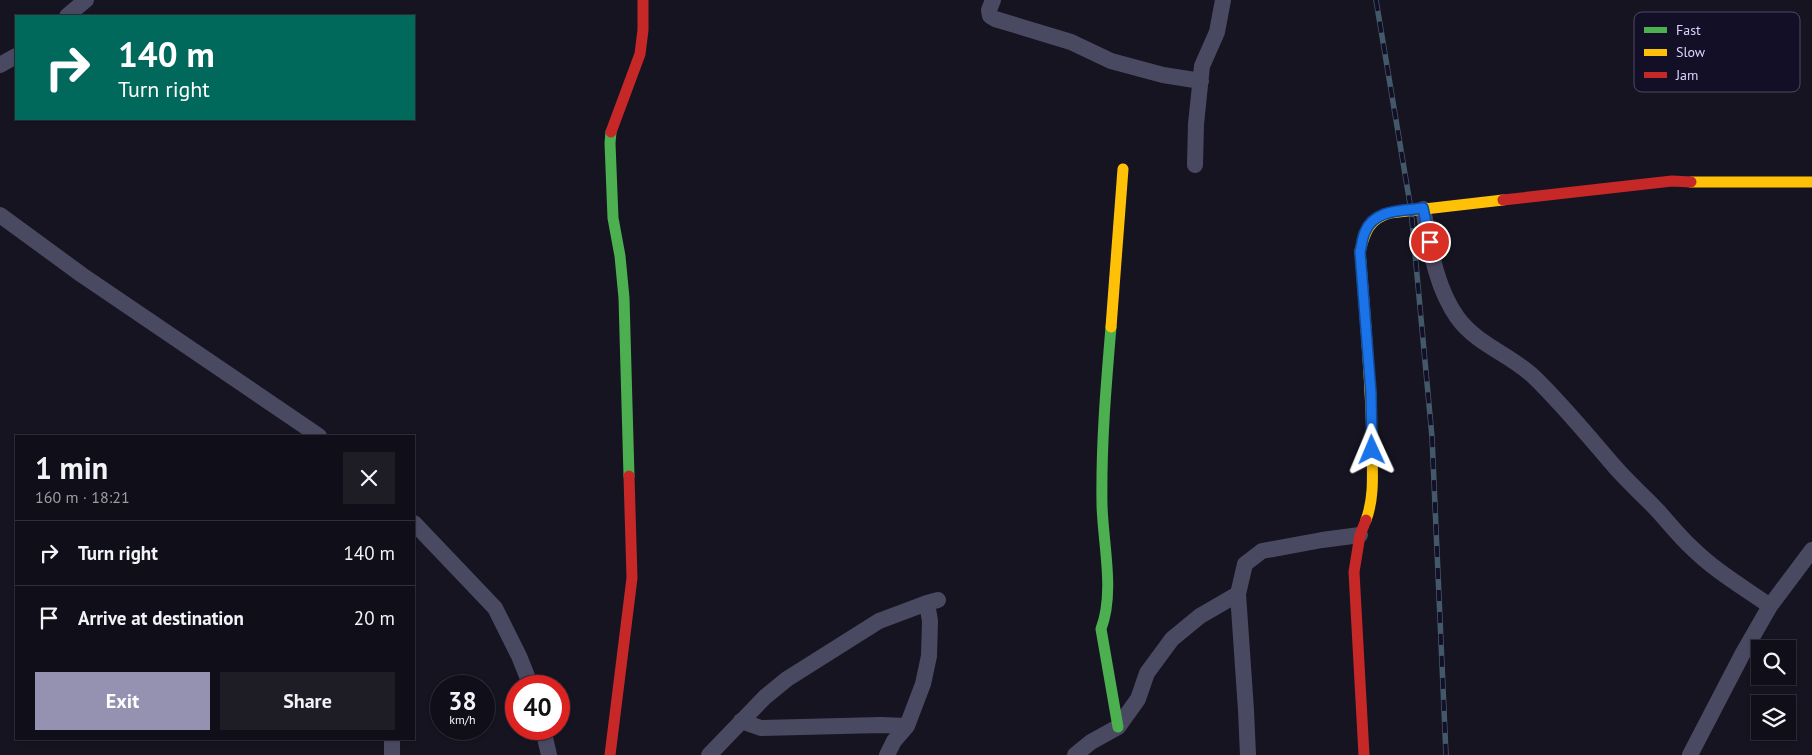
<!DOCTYPE html>
<html lang="en">
<head>
<meta charset="utf-8">
<style>
	:root { --surface:#100f19; --page:#1e1d26; --text:#f1f3f6; --muted:#9c9ca2; --line:#302f38; --accent:#9591b1 }
	body { margin:0; font-family:"PT Sans",sans-serif; background:var(--page); color:var(--text); height:100vh; display:flex; flex-direction:column; font-size:19px; white-space:nowrap }
	* { box-sizing:border-box; margin:0 }
	p { font-size:16px; color:var(--muted) }
	.icon { flex:none; width:28px; height:28px; fill:none; stroke:currentColor; stroke-width:2; stroke-linecap:round; stroke-linejoin:round }
	.map { position:relative; flex:1; overflow:hidden }
	.panel { position:absolute; left:15px; top:435px; width:400px; height:305px; display:flex; flex-direction:column; background:var(--surface); border-radius:0px; box-shadow:0 1px 4px #0004,0 0 0 1px var(--line) }
	.panel>* { flex:none }
	.hud { position:absolute; left:15px; top:15px; width:400px; height:105px; border-radius:0px; box-shadow:0 1px 4px #0004,0 0 0 1px var(--line); background:#00695c; color:#fff; overflow:hidden }
	.controls { position:absolute; left:1751px; top:640px; display:grid; gap:10px }
	.controls a { display:grid; place-items:center; width:45px; height:45px; border-radius:0px; background:var(--surface); box-shadow:0 1px 4px #0004,0 0 0 1px var(--line); font-size:25px }
	.speed { position:absolute; left:430px; top:675px; display:flex; gap:10px; font-size:25px; font-weight:700; text-align:center }
	.speed>* { display:grid; place-content:center; width:65px; height:65px; border-radius:50%; background:var(--surface); box-shadow:0 1px 4px #0004,0 0 0 1px var(--line); line-height:1 }
	.speed small { font-size:12px; font-weight:400 }
	.speed .limit { border:8px solid #d22; background:#fff; color:#111 }
	.pin { position:absolute; display:grid; place-items:center; width:42px; height:42px; color:#fff; margin:-21px; border:2px solid #fff; border-radius:50%; box-shadow:0 1px 5px #0007 }
	.me { position:absolute; width:55px; margin:-28px; rotate:359deg; stroke-linejoin:round; filter:drop-shadow(0 0 4px #0008) }
	.turn { display:flex; align-items:center; gap:18px; height:105px; padding:0 20px; font-size:22px }
	.turn .icon { width:65px; height:65px; stroke-width:2.5 }
	.turn b { display:block; font-size:35px; line-height:42px }
	.round { display:grid; place-items:center; flex:none; width:52px; height:52px; border-radius:0px; background:var(--page) }
	.overview { display:flex; align-items:center; justify-content:space-between; height:85px; padding:0 20px }
	h1 { font-size:30px; font-weight:600; line-height:38px }
	.button { display:flex; gap:10px; margin-top:auto; padding:10px 20px }
	.button a { flex:1; height:58px; border-radius:0px; background:var(--accent); color:#fff; font-size:20px; font-weight:600; line-height:58px; text-align:center }
	.button a+a { background:var(--page); color:var(--text) }
	ul { padding:0; list-style:none }
	li { display:flex; align-items:center; gap:15px; height:65px; padding:0 20px; border-top:1px solid var(--line) }
	li div { flex:1 }
	li b { display:block; font-size:19px }
	li em { font-style:normal }
	.map>svg:first-child { display:block }
</style>
</head>
<body>
<div class="map">
<svg width="1812" height="755" viewBox="0 0 1812 755">
	<rect width="100%" height="100%" fill="#161421"/>
	<g fill="none" stroke-linecap="round" stroke-linejoin="round">
		<path stroke="#4a4962" stroke-width="16" d="M993 0 989 10 990 16 995 19 1071 42 1111 61 1163 75 1201 81
			M67 16 86 0
			M0 65 16 56
			M1195 165 1196 124 1202 66 1217 32 1223 0
			M1423 209C1430 245 1435 286 1457 317 1477 345 1510 354 1534 377 1563 405 1589 437 1615 467 1629 483 1644 496 1658 511 1669 523 1679 536 1691 547 1715 571 1743 587 1770 606
			M0 215 82 275 319 436
			M414 523 495 608 519 656 531 686
			M741 721 761 728 881 725 907 726
			M543 729 549 755
			M392 739V755
			M709 755 765 697 787 679 879 621 927 603 938 600
			M887 755 894 741 907 726 923 684 929 656 930 621 927 603
			M1075 755 1091 742 1118 727 1138 699 1147 673 1172 639 1200 616 1238 594
			M1248 755 1246 710 1238 594 1245 564 1262 551 1322 540 1360 535
			M1690 755 1743 653 1770 606 1812 550"/>
		<path stroke="#4caf50" stroke-width="11" d="M611 132 610 143 613 218 620 256 624 298 629 476
			M1111 327C1106 386 1101 445 1102 505 1103 544 1115 592 1101 629L1118 727"/>
		<path stroke="#ffc107" stroke-width="11" d="M1691 182H1812
			M1111 327 1123 169
			M1366 520C1375 496 1372 470 1372 445 1371 380 1365 316 1360 251 1365 232 1369 219 1390 213L1503 200"/>
		<path stroke="#c62828" stroke-width="11" d="M611 132 640 54 643 30V0
			M1503 200 1672 181 1691 182
			M610 755 632 578 629 476
			M1364 755 1354 572 1360 535 1366 520"/>
		<defs>
			<path id="rail" d="M1376 0 1411 210 1432 437 1446 755"/>
		</defs>
		<use href="#rail" stroke="#43596b" stroke-width="5.5"/>
		<use href="#rail" stroke="#130f26" stroke-width="4" stroke-dasharray="11" stroke-linecap="butt"/>
	</g>
	<g fill="none" stroke-linecap="round" stroke-linejoin="round">
		<defs>
			<path id="route" d="M1372 450 1371 393 1360 252C1362 245 1362 238 1365 232 1374 209 1402 211 1423 208L1430 242"/>
		</defs>
		<use href="#route" stroke="#114b97" stroke-width="12"/>
		<use href="#route" stroke="#1a73e8" stroke-width="9"/>
	</g>
	<rect x="1634" y="12" width="166" height="80" rx="8" fill="#130f26" stroke="#4e4a67" stroke-width="1"/>
	<rect x="1644" y="27" width="23" height="6" fill="#4caf50"/>
	<rect x="1644" y="49" width="23" height="7" fill="#ffc107"/>
	<rect x="1644" y="72" width="23" height="6" fill="#c62828"/>
	<g font-size="14" fill="#d9d4ff">
		<text x="1676" y="35">Fast</text>
		<text x="1676" y="57">Slow</text>
		<text x="1676" y="80">Jam</text>
	</g>
</svg>
<div class="controls">
<a><svg class="icon" aria-label="search" viewBox="0 0 24 24"><circle cx="10" cy="10" r="6"/><path d="M15 15l6 6"/></svg></a>
<a><svg class="icon" aria-label="layers" viewBox="0 0 24 24"><path d="M12 4l9 5-9 5-9-5zM3 14l9 5 9-5"/></svg></a>
</div>
<div class="speed"><div>38<small>km/h</small></div><div class="limit">40</div></div>
<div class="pin" style="left:1430px;top:242px;background:#d93025"><svg class="icon" aria-label="arrive" viewBox="0 0 24 24"><path d="M6 21V4h12l-3 4 3 4H6"/></svg></div>
<svg class="me" style="left:1372px;top:450px" viewBox="-20 -20 40 40"><path d="M0-17L14 15 0 8-14 15z" fill="#1a73e8" stroke="#fff" stroke-width="4"/></svg>
<div class="hud">
<div class="turn"><svg class="icon" aria-label="right" viewBox="0 0 24 24"><path d="M7 20v-9h11M14 6l5 5-5 5"/></svg><div><b>140 m</b>Turn right</div></div>
</div>
<section class="panel">
<div class="overview"><div><h1>1 min</h1><p>160 m · 18:21</p></div><a class="round"><svg class="icon" aria-label="close" viewBox="0 0 24 24"><path d="M6 6l12 12M18 6L6 18"/></svg></a></div>
<ul>
<li><svg class="icon" aria-label="right" viewBox="0 0 24 24"><path d="M7 20v-9h11M14 6l5 5-5 5"/></svg><div><b>Turn right</b></div><em>140 m</em></li>
<li><svg class="icon" aria-label="arrive" viewBox="0 0 24 24"><path d="M6 21V4h12l-3 4 3 4H6"/></svg><div><b>Arrive at destination</b></div><em>20 m</em></li>
</ul>
<div class="button"><a>Exit</a><a>Share</a></div>
</section>
</div>
</body>
</html>
